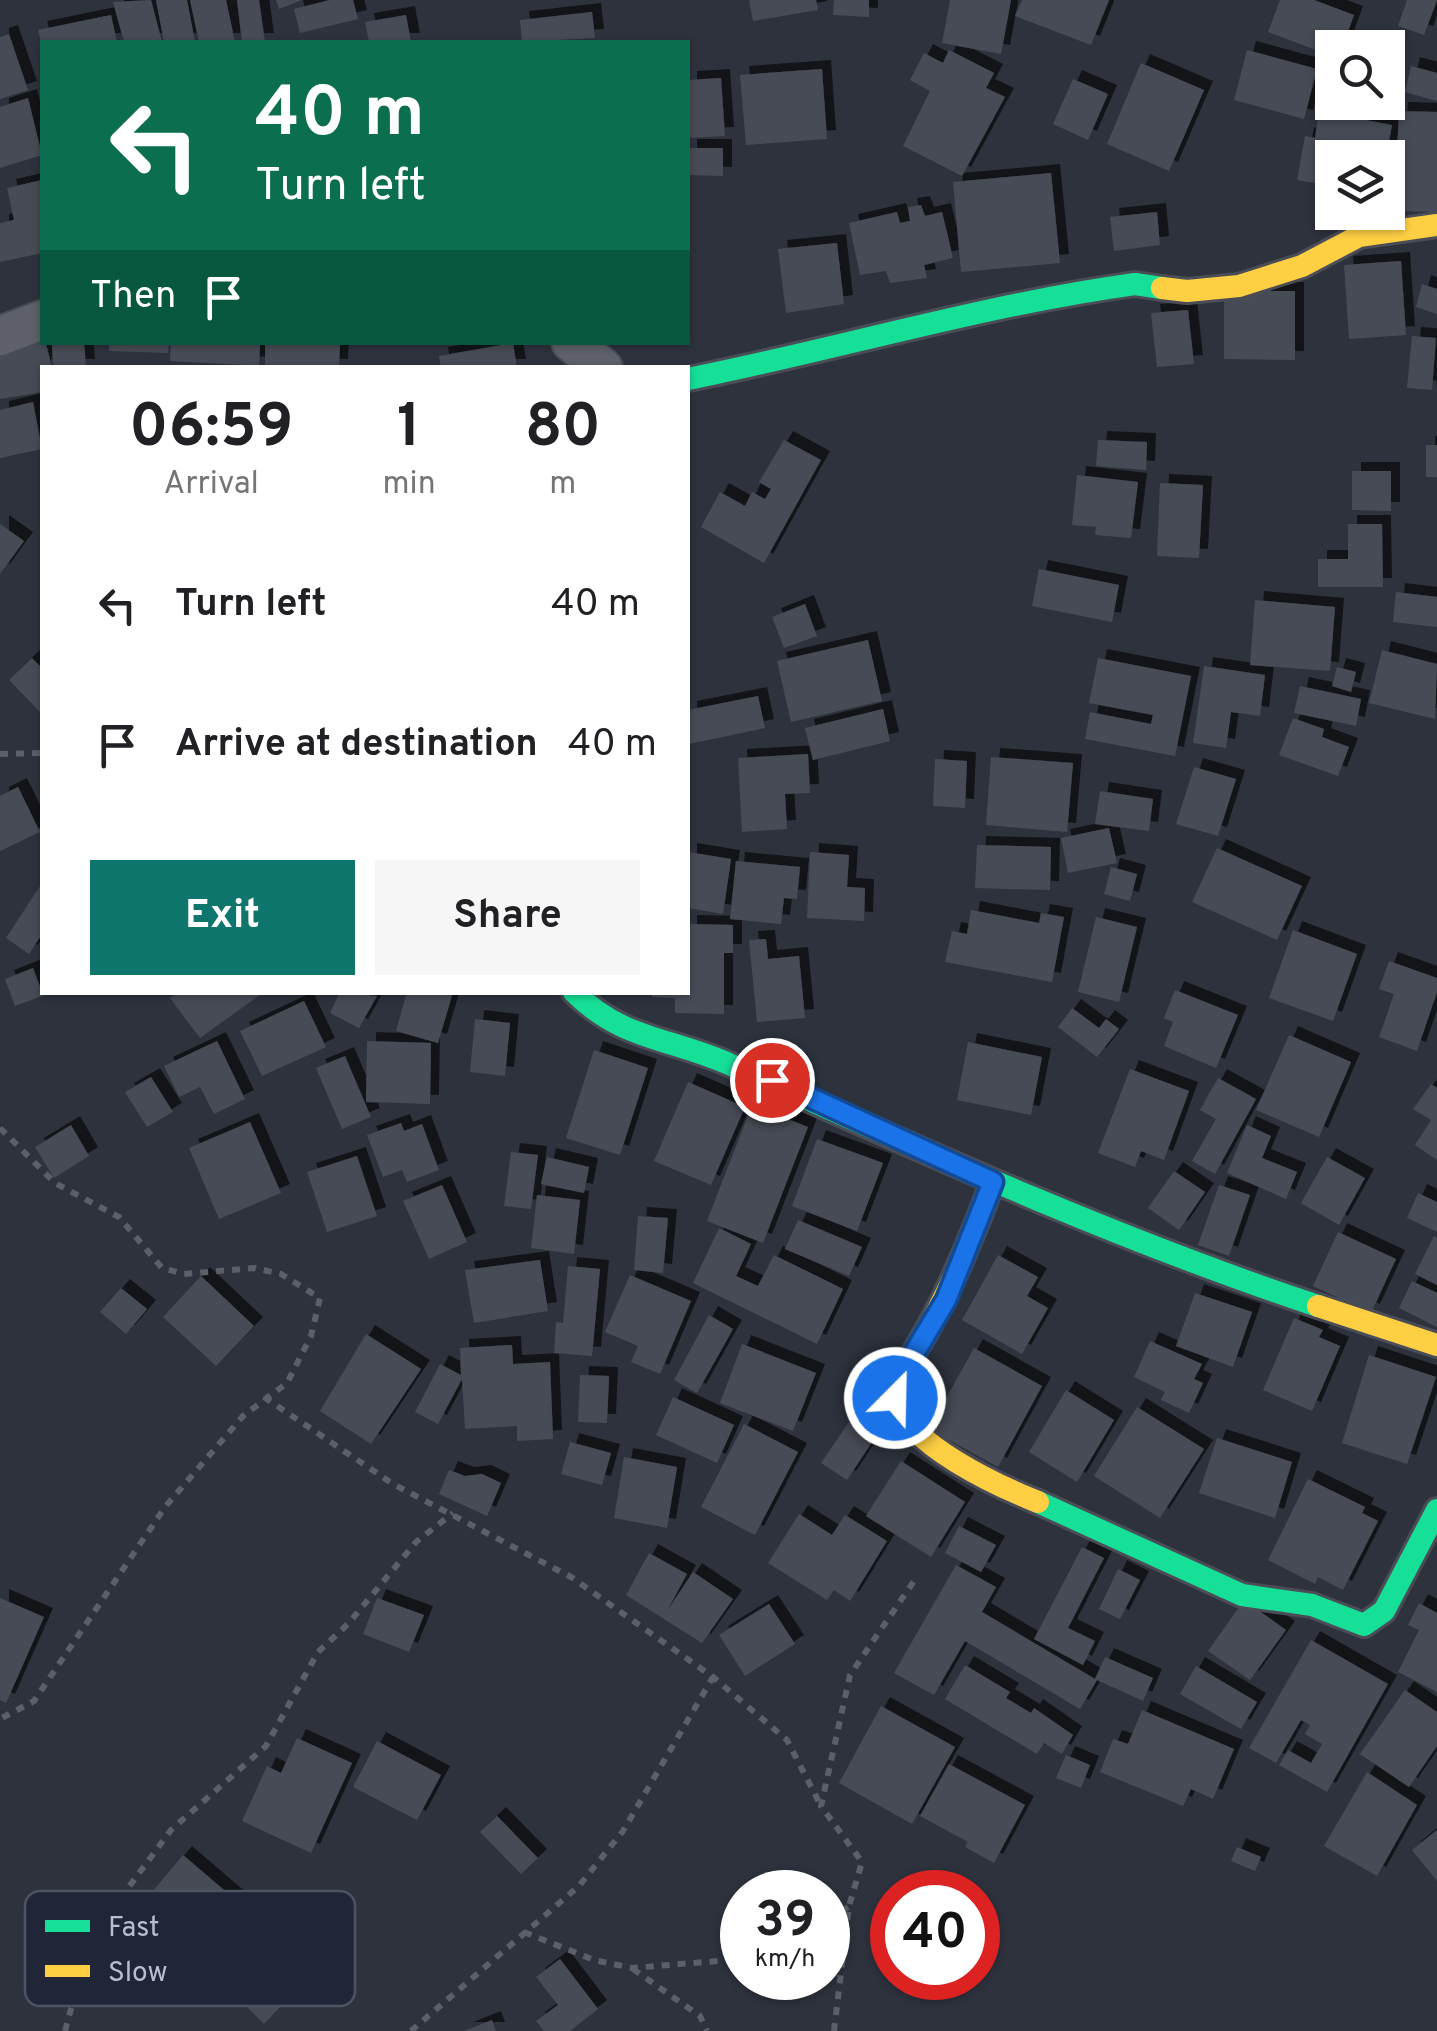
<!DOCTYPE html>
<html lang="en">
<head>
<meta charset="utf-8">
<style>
	:root { --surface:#fff; --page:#f6f6f6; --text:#202124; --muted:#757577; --accent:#0f766e }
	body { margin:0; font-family:Overpass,sans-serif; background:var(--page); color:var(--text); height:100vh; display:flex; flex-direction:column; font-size:38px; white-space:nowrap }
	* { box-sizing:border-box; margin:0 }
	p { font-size:32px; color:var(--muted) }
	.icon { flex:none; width:55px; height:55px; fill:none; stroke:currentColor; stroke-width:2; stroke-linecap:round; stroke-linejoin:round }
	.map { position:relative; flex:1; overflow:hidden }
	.panel { position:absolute; left:40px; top:365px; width:650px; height:630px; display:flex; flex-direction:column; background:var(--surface); border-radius:0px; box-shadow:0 2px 8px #0004 }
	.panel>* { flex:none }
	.banner { position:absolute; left:40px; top:40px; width:650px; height:305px; border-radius:0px; box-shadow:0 2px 8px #0004; background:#0b6e4f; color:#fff; overflow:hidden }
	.fabs { position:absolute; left:1315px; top:30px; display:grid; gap:20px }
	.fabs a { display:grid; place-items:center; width:90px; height:90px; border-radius:0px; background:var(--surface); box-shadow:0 2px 8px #0004; font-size:50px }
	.speed { position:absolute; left:720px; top:1870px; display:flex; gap:20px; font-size:50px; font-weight:700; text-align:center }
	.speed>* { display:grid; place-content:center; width:130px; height:130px; border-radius:50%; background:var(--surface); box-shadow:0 2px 8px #0004; line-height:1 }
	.speed small { font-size:25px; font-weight:400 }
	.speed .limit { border:15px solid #d22; background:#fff; color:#111 }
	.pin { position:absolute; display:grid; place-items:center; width:85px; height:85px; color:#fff; margin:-42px; border:5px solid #fff; border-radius:50%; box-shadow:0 2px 10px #0007 }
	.me { position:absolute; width:110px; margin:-55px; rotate:23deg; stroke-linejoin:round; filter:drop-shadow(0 0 8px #0008) }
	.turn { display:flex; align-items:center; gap:35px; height:210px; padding:0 50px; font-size:45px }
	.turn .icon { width:130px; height:130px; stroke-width:2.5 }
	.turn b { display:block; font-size:70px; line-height:85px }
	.then { display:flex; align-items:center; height:95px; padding:0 50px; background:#0003; gap:20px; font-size:38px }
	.eta { display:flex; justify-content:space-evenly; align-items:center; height:170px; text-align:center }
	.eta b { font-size:60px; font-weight:700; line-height:70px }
	.button { display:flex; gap:20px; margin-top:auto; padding:20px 50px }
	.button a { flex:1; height:115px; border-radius:0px; background:var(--accent); color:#fff; font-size:40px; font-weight:700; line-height:115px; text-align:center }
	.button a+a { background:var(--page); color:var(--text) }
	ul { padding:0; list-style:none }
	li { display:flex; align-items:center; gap:30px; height:140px; padding:0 50px }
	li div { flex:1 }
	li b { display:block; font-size:38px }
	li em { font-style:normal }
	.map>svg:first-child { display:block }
</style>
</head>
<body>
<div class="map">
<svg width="1437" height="2031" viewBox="0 0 1437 2031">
	<defs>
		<filter id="shadow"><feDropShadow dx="9" dy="-9" stdDeviation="0" flood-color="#0009"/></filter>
	</defs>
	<rect width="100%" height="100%" fill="#2d323d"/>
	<path fill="#474b55" filter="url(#shadow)" d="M151 0 162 42H124L113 2Z
		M156 0H187L195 42H164Z
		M190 0H226L235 42H199Z
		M237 0H259L265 42H242Z
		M276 0H302L279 9Z
		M330 0H353L358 19 300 33 294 9Z
		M749 0H816L818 10 753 21Z
		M834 0H869V17L833 15Z
		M950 0H1011L1001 54 942 43Z
		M1022 0H1109L1091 45 1015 16Z
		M1280 0H1314L1354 15 1342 48H1332V56L1268 32Z
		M1407 0H1437L1424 35 1398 26Z
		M592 12 595 38 522 42 520 20Z
		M111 15 117 42H41L38 30Z
		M406 15 411 42H369L365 22Z
		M9 34 28 90 0 99V37Z
		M949 50 994 73 986 88 1005 97 962 176 903 146 930 91 910 80 924 53 943 63Z
		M1247 50 1317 69 1304 119 1234 100Z
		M1141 63 1204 90 1169 171 1107 144Z
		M1411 66 1437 73V101L1405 92Z
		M822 69 827 139 746 145 740 75Z
		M721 78 725 136 688 138V80Z
		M1073 79 1108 94 1088 140 1053 124Z
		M28 98 42 155 0 168V107Z
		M1319 111 1392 125 1386 158H1332V186L1297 180 1305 136 1315 138Z
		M1399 111 1437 112V212L1395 211Z
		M688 148H723V176L688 175Z
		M1051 173 1060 263 961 272 953 182Z
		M42 180V253L0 262V223L14 220 7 188Z
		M921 205 925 216 942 212 953 258 924 265 927 278 890 283 886 271 860 275 849 223 897 212 900 223 910 221 908 207Z
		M1157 212 1160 245 1114 251 1110 217Z
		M837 243 844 304 786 313 778 249Z
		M1401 261 1406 335 1349 339 1344 265Z
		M1422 284 1437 289V314L1416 307Z
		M1224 291H1295V360L1224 359Z
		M1188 310 1194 364 1157 367 1151 313Z
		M42 327 52 368H42V392L0 399V334Z
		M1412 336 1436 338 1432 390 1407 388Z
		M52 342H84L86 368H53Z
		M109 342H169L168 353 109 351Z
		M171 342H260L259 366 170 361Z
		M265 342H340L339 368H265Z
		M513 343 517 368H441L439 356Z
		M33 402 42 449 0 458V410Z
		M784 440 821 460 764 563 701 527 720 492 745 506 752 492 765 499 771 489 759 482Z
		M1098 440 1147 442 1146 470 1096 466Z
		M1426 445H1437V477H1426Z
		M1352 471H1391V511L1352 510Z
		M1077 475 1138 482 1131 538 1095 535 1096 527 1072 525Z
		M1160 483 1203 485 1199 558 1157 556Z
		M0 524 24 541 0 574Z
		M1348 524H1382L1383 587H1318V559H1348Z
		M1039 569 1119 585 1112 622 1032 606Z
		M1396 592 1437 597V627L1393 622Z
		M1255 600 1335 607 1330 671 1250 665Z
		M805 604 817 636 784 648 772 617Z
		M868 640 882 701 791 722 777 661Z
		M1382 650 1437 664 1435 719 1369 703Z
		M32 658 42 668V714L9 680Z
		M1098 658 1191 676 1175 756 1085 739 1090 712 1151 724 1153 715 1089 703Z
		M1204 666 1265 675 1260 716 1231 712 1226 748 1193 743Z
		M1337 667 1356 672 1351 692 1332 686Z
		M1300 686 1361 699 1356 726 1294 713Z
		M758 696 765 728 689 744 688 710Z
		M883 709 890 741 813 760 805 728Z
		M1293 718 1324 729 1322 737 1349 747 1338 776 1279 755Z
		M808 754 810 793 785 794 787 829 742 832 738 758Z
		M991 757 1073 763 1067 832 986 825Z
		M935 759 967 761 965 808 933 806Z
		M1194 767 1236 779 1218 836 1176 824Z
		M18 787 40 832 0 851V796Z
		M1100 791 1153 799 1149 831 1095 824Z
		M1109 828 1117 863 1068 873 1061 838Z
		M977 845 1051 847 1050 890 975 888Z
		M1217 848 1302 886 1277 940 1192 902Z
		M688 852 731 859 723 914 688 908Z
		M810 852 849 855 847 887 865 888 864 921 807 918Z
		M736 861 800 867 797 899 784 898 781 924 730 919Z
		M1111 867 1137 874 1130 901 1104 894Z
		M42 883V934L29 954 6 938Z
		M971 910 1039 923 1041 913 1064 917 1052 982 945 962 952 931 967 934Z
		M1096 917 1137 927 1119 1002 1078 992Z
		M688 924 733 925V953H724V1014L675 1013V998L652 997V992H688Z
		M1293 930 1357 954 1333 1021 1269 998Z
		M766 939 768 959 799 956 805 1018 757 1022 749 940Z
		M1389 961 1437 978V992L1417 1051 1379 1037 1394 994 1379 989Z
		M33 968 42 992 50 993 15 1006 5 979Z
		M1175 990 1238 1015 1216 1068 1164 1046 1173 1022 1164 1018Z
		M179 992H264L200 1038 170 998Z
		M340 992 377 996 359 1028 330 1013Z
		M407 992H453L438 1043 396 1031Z
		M304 1001 326 1047 262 1076 240 1031Z
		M1072 1008 1099 1028 1106 1019 1119 1029 1097 1057 1058 1027Z
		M475 1019 510 1023 505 1076 470 1072Z
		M1289 1035 1351 1062 1319 1137 1256 1110Z
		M217 1041 245 1099 214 1114 200 1087 179 1097 164 1066Z
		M367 1041 431 1043 430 1104 366 1102Z
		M968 1042 1042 1057 1031 1115 957 1100Z
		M594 1050 648 1068 620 1155 566 1138Z
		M345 1056 371 1117 342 1129 316 1068Z
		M1130 1069 1189 1091 1164 1160 1141 1151 1135 1167 1098 1153Z
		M151 1077 173 1112 147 1127 125 1092Z
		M1218 1078 1256 1099 1215 1174 1192 1161 1216 1119 1200 1110Z
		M688 1082 745 1107 711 1185 654 1161Z
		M1431 1084 1437 1088V1160L1415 1145 1431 1120 1413 1109Z
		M752 1105 808 1127 763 1243 707 1221Z
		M250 1122 281 1193 219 1219 189 1148Z
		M401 1123 404 1131 422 1124 439 1170 407 1182 402 1170 383 1177 367 1135Z
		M71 1125 89 1156 54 1178 35 1147Z
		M1247 1125 1271 1136 1262 1158 1297 1172 1286 1199 1227 1173Z
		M817 1139 883 1163 857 1231 792 1206Z
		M511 1152 538 1155 531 1209 504 1206Z
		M357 1156 377 1216 327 1232 307 1172Z
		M547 1157 589 1167 584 1193 541 1184Z
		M1327 1157 1365 1178 1339 1225 1301 1203Z
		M1174 1171 1205 1192 1179 1230 1148 1208Z
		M442 1185 467 1242 429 1259 403 1201Z
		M1219 1185 1250 1195 1229 1256 1198 1245Z
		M1418 1193 1437 1202V1232L1407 1218Z
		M537 1195 580 1200 574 1254 531 1248Z
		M638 1216 668 1218 663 1273 634 1270Z
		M798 1220 862 1247 849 1276 785 1249Z
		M719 1228 751 1244 736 1276 758 1286 774 1255 843 1289 817 1344 693 1283Z
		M1338 1232 1396 1259 1371 1313 1313 1286Z
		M1434 1236 1437 1238V1285L1415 1274Z
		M998 1255 1038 1277 1027 1296 1048 1308 1022 1354 962 1320Z
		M540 1260 548 1311 474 1323 465 1270Z
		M568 1266 600 1269 592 1356 554 1353 556 1322 563 1323Z
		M630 1275 691 1301 660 1374 631 1362 638 1346 605 1332Z
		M201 1276 254 1326 216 1366 163 1317Z
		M1412 1281 1437 1293V1327L1399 1308Z
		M121 1288 147 1309 126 1334 100 1312Z
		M1195 1293 1252 1312 1233 1367 1176 1346Z
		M709 1315 733 1329 697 1393 674 1380Z
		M1294 1318 1323 1330 1319 1337 1340 1346 1312 1411 1263 1390Z
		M366 1334 421 1369 371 1444 320 1411Z
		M1150 1341 1202 1364 1194 1379 1203 1383 1189 1413 1161 1400 1165 1392 1134 1377Z
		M742 1344 816 1373 793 1431 720 1403Z
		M512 1345 513 1364 550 1362 553 1439 517 1441V1426L465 1429 462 1379 438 1424 415 1412 440 1364 461 1375 460 1348Z
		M974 1348 1042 1386 998 1467 929 1429Z
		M1369 1355 1436 1377 1407 1464 1342 1443Z
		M580 1375 609 1376 607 1423 578 1422Z
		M1066 1390 1114 1420 1077 1482 1029 1452Z
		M673 1397 734 1425 717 1463 656 1435Z
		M1137 1407 1204 1449 1160 1518 1094 1476Z
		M849 1422 874 1439 847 1480 821 1463Z
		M744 1424 798 1452 755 1535 701 1507Z
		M1217 1438 1292 1462 1275 1518 1199 1493Z
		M570 1442 611 1453 602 1485 561 1474Z
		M624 1457 677 1467 667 1528 614 1518Z
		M901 1461 965 1502 931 1557 866 1516Z
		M449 1470 465 1476 482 1474 501 1483 487 1516 439 1494Z
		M1308 1479 1365 1507 1362 1513 1378 1521 1343 1590 1318 1577 1315 1584 1268 1560Z
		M799 1514 832 1535 845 1515 887 1541 850 1601 834 1590 827 1600 768 1563Z
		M959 1526 996 1545 981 1572 945 1553Z
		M1082 1547 1104 1558 1068 1628 1095 1641 1083 1665 1034 1639Z
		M649 1553 687 1574 667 1611 693 1572 733 1599 702 1643 626 1595Z
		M956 1565 996 1587 982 1612 1095 1679 1105 1657 1153 1678 1143 1701 1097 1680 1080 1709 965 1641 934 1695 894 1673Z
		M1118 1569 1140 1580 1120 1619 1099 1609Z
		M0 1598 44 1617 6 1703 0 1700Z
		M377 1598 424 1615 409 1652 363 1634Z
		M1244 1600 1286 1630 1250 1680 1208 1651Z
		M1419 1603 1437 1613V1692L1398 1672 1419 1630 1408 1625Z
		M769 1604 795 1644 745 1676 719 1635Z
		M1311 1640 1388 1684 1327 1792 1279 1765 1288 1750 1311 1763 1322 1744 1305 1734 1310 1725 1301 1720 1276 1763 1249 1748Z
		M965 1665 1010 1692 1006 1698 1031 1713 1034 1708 1073 1735 1062 1754 1044 1743 1037 1754 945 1699Z
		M1196 1666 1257 1702 1241 1729 1180 1694Z
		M1405 1690 1437 1712V1746L1409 1787 1360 1754Z
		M881 1706 955 1747 912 1824 839 1783Z
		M1142 1710 1234 1749 1213 1799 1191 1789 1183 1806 1100 1772 1113 1739 1128 1744Z
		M297 1738 352 1763 311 1853 242 1821 267 1766 281 1773Z
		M377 1741 441 1775 417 1820 353 1787Z
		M1066 1755 1090 1765 1081 1788 1056 1778Z
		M949 1764 1025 1805 994 1863 965 1847 968 1842 920 1816Z
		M1367 1772 1417 1805 1377 1876 1324 1846Z
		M497 1816 538 1858 521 1874 480 1832Z
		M1437 1830V1881L1412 1850Z
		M1237 1847 1261 1857 1255 1871 1231 1861Z
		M183 1855 238 1902 202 1945 147 1898Z
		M264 1942 304 1982 264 2024 223 1983Z
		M560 1959 598 2009 570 2031H544L536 2021 558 2005 536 1977Z
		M492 2020 496 2031H464Z"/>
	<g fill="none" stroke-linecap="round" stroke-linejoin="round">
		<defs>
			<path id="street" d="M0 336 42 320
				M571 342 603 368"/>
			<path id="fast" d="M688 379C838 349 983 305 1135 284L1162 288
				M574 992C622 1040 671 1038 729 1064 923 1151 1116 1239 1318 1306
				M1038 1502 1242 1595 1312 1605 1364 1625 1384 1611 1437 1510"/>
			<path id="slow" d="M1162 288 1187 291 1239 286 1302 266 1359 236 1437 225
				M993 1182C970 1241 948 1297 915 1351 907 1365 892 1383 896 1400 908 1445 998 1486 1038 1502
				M1318 1306 1437 1345"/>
		</defs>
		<use href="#street" stroke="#4a4d56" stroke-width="42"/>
		<use href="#fast" stroke="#4a4d56" stroke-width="28"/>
		<use href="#slow" stroke="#4a4d56" stroke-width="28"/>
		<path stroke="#5b5f67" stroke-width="6" stroke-dasharray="8 8" stroke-linecap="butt" d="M0 754 42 753
			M0 1128 55 1183 119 1217 162 1268 184 1274 255 1268 281 1274 320 1298 311 1336 287 1383 243 1416 165 1507 34 1701 0 1719
			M264 1397 393 1484 571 1577 713 1677 787 1740 821 1806
			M828 1919 848 1907
			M524 1932 594 1960 632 1968 742 1959
			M633 1969 700 2016 707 2031
			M65 2031 77 1987 114 1907 171 1830 266 1746 318 1652 348 1624 416 1542 453 1513
			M411 2031 579 1886 623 1831 713 1677
			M834 2031 849 1906 862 1862 821 1806 850 1675 914 1581"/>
		<use href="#street" stroke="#5e616a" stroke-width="38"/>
		<use href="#fast" stroke="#16e098" stroke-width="22"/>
		<use href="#slow" stroke="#ffcf43" stroke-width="22"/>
	</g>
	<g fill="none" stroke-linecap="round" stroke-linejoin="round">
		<defs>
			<path id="route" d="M772 1080 993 1182 946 1300 898 1380 895 1398"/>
		</defs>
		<use href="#route" stroke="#114b97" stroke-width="25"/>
		<use href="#route" stroke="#1a73e8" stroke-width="18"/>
	</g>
	<rect x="25" y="1891" width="330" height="115" rx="15" fill="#202638" stroke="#4e5364" stroke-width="2.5"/>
	<rect x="45" y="1920" width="45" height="12" fill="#16e098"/>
	<rect x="45" y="1965" width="45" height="12" fill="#ffcf43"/>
	<g font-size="28" fill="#b9bdcc">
		<text x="108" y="1936">Fast</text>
		<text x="108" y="1981">Slow</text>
	</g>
</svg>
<div class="fabs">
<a><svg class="icon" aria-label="search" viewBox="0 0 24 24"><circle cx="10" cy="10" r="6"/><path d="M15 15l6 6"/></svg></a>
<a><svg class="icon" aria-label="layers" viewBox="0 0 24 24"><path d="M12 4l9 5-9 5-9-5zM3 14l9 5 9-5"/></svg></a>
</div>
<div class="speed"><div>39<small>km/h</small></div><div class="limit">40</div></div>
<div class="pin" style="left:772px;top:1080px;background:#d93025"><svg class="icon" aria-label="arrive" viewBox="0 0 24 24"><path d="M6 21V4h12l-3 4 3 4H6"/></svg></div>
<svg class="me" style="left:895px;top:1398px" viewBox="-20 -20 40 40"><circle r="17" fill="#1a73e8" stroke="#fff" stroke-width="3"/><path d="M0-11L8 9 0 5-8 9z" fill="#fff"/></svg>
<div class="banner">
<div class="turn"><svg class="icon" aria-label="left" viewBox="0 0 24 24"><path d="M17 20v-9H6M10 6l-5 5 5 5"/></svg><div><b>40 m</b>Turn left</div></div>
<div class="then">Then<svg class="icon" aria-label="arrive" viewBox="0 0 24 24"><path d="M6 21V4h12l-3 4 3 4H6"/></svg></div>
</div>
<section class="panel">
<div class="eta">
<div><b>06:59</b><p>Arrival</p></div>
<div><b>1</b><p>min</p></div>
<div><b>80</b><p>m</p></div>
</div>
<ul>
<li><svg class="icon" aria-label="left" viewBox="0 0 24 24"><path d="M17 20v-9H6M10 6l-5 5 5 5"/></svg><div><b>Turn left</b></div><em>40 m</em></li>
<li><svg class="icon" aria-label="arrive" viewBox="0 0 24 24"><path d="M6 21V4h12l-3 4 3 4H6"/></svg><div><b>Arrive at destination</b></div><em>40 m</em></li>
</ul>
<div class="button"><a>Exit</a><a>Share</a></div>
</section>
</div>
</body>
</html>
